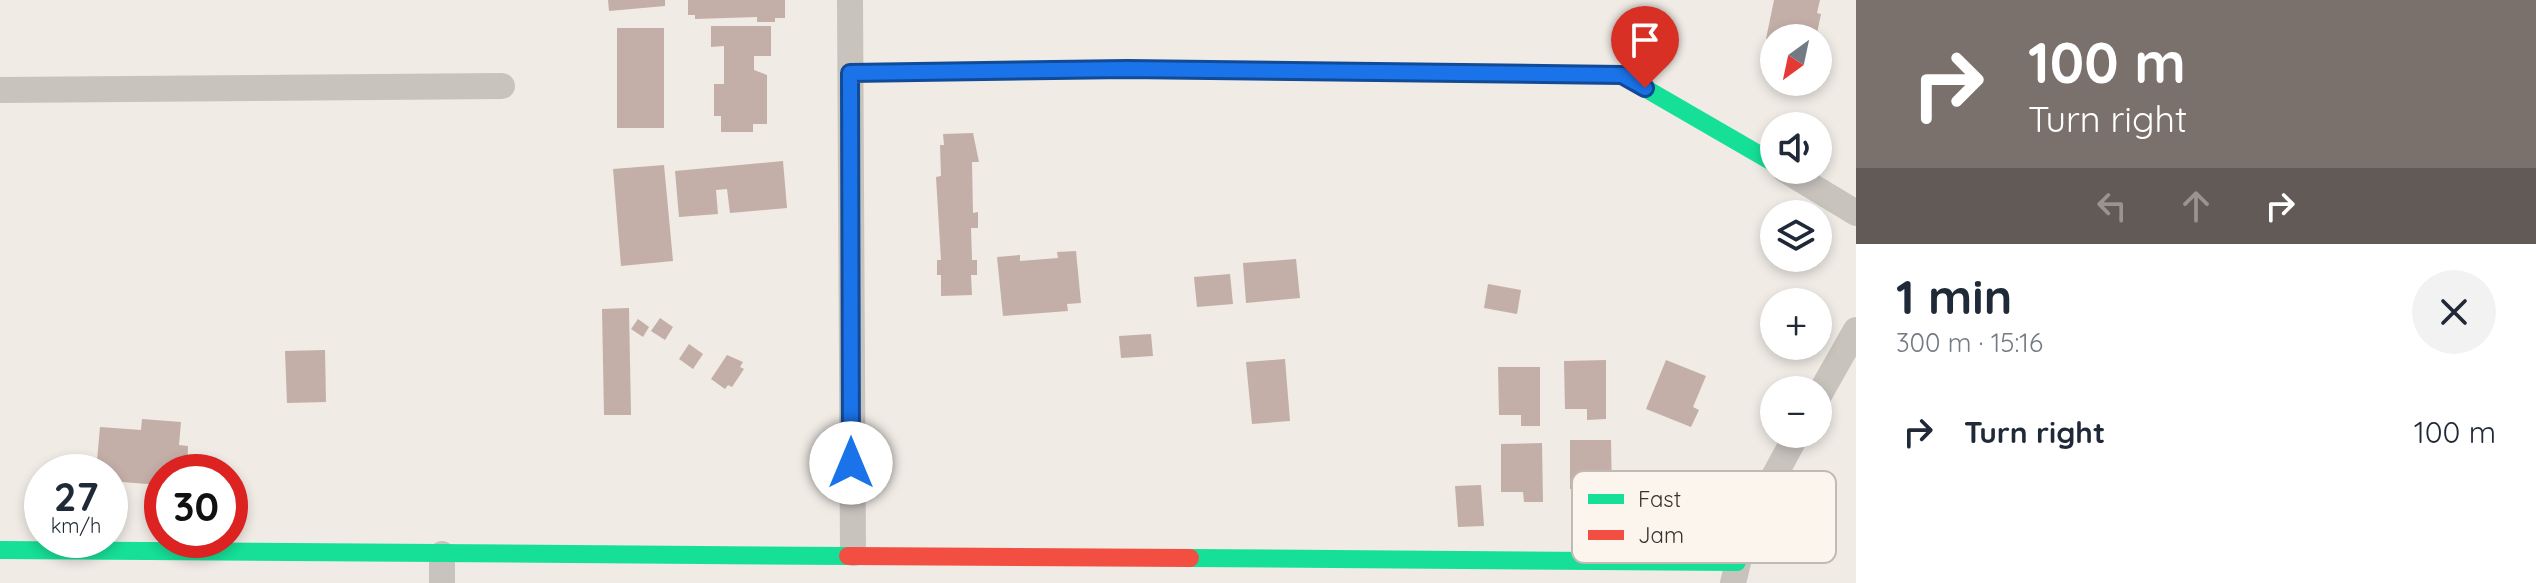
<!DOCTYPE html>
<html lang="en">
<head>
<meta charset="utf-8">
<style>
	:root { --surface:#fff; --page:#f2f2f3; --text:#1f2937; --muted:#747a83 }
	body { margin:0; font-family:Quicksand,sans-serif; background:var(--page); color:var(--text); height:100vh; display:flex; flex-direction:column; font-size:30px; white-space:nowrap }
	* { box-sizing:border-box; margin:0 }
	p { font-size:26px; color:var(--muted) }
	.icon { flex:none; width:44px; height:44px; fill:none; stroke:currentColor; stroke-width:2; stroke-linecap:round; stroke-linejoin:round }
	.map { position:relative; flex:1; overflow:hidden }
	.sheet { display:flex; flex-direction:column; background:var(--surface); width:680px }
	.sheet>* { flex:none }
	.hud { background:#7a716c; color:#fff; overflow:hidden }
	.needle { width:52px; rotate:213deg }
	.tools { position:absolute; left:1760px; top:24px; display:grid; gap:16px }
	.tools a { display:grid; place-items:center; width:72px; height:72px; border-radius:50%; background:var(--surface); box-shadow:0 4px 12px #0003; font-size:40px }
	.speed { position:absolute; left:24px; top:454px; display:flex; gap:16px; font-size:40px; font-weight:700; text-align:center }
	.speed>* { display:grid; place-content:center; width:104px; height:104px; border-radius:50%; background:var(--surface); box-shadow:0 4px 12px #0003; line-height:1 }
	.speed small { font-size:20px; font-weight:400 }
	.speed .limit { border:12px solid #d22; background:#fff; color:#111 }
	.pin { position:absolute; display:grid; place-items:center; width:68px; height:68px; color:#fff; margin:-82px -34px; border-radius:50% 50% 50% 0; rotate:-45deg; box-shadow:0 0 8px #0007 }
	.pin .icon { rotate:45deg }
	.me { position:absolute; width:88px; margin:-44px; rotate:0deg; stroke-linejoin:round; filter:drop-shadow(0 0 6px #0008) }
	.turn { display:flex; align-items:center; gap:28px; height:168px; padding:0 40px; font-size:36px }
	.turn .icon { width:104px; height:104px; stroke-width:2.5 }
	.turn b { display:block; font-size:56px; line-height:68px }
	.lanes { display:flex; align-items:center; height:76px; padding:0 40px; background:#0003; justify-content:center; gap:40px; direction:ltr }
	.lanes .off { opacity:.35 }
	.round { display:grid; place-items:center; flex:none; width:84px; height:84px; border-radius:42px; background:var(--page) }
	.summary { display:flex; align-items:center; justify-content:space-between; height:136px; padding:0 40px }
	h1 { font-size:48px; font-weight:700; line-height:60px }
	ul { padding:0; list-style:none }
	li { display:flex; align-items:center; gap:24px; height:104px; padding:0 40px }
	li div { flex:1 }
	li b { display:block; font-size:30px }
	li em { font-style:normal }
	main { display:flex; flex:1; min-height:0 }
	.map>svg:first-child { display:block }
</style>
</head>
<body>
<main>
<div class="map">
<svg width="1856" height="583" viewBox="0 0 1856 583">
	<rect width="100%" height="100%" fill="#f0ebe5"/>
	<path fill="#c3afa7" d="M608 0H665V6L609 11Z
		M688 0H785V18H775V22H757V17L695 19V15H688Z
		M1774 0H1820L1817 13 1821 14 1816 38 1766 39Z
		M711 26H771V56H754V70L767 75V124H753V132H721V116H714V84H724V46L711 47Z
		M617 28H664V128H617Z
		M973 133 979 162H972L973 213 978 212V228H971L972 260H977V275H971L972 295 941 296V275H937V260H941L936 177 941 176 940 145H944L943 134Z
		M783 161 787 208 730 213 727 189 716 190 718 214 679 217 675 171Z
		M664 165 673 261 621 266 613 169Z
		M1076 251 1081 303 1067 304 1068 311 1003 316 997 257 1020 255V261L1058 258 1057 252Z
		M1296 259 1300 298 1246 303 1243 263Z
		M1230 274 1233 304 1197 307 1194 277Z
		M1488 284 1521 290 1517 314 1484 308Z
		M629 308 631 415H604L602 309Z
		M660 318 673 327 665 340 651 331Z
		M638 319 649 327 643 337 631 329Z
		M1151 334 1153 356 1121 358 1119 336Z
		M689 344 703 354 693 369 679 359Z
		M325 350 326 402 287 403 285 351Z
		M727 355 743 362 740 367 744 369 732 387 728 385 725 389 711 379Z
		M1285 359 1290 421 1252 424 1246 362Z
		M1606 360V419L1587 420V409H1565L1564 361Z
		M1666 360 1706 376 1693 407 1699 410 1691 427 1646 409Z
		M1498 367H1540V426H1521V415H1499Z
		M142 419 181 422 179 445 188 446 187 472H162L160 485 110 481V472H96L100 427 141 430Z
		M1570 440H1611L1612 499H1593V489H1570Z
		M1542 443 1543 502H1524L1523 492H1501V444Z
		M1481 485 1484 526 1458 527 1455 486Z"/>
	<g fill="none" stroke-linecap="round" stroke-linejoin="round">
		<path stroke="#c9c3be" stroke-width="26" d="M850 0 853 553
			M0 90 502 86
			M1785 170 1856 213
			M1818 397 1856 330
			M442 554V583
			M1733 583 1747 526 1797 434"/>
		<path stroke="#16e098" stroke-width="18" d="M850 73 1127 69 1622 75 1774 163
			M0 550 848 556
			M1190 558 1737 562"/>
		<path stroke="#f24e42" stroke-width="18" d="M848 556 1190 558"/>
	</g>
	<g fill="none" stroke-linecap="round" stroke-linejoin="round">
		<defs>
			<path id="route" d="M851 463 850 73 1127 69 1622 75 1645 88"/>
		</defs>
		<use href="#route" stroke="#114b97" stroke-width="20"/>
		<use href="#route" stroke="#1a73e8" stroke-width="14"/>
	</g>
	<rect x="1572" y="471" width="264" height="92" rx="12" fill="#fbf5ee" stroke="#c1bab4" stroke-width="2"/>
	<rect x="1588" y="494" width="36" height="10" fill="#16e098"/>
	<rect x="1588" y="530" width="36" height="10" fill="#f24e42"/>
	<g font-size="22" fill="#3b302b">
		<text x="1638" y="507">Fast</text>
		<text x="1638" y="543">Jam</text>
	</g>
</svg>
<div class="tools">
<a><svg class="needle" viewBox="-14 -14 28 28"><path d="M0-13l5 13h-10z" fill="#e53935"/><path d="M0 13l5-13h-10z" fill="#747a83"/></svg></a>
<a><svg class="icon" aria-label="sound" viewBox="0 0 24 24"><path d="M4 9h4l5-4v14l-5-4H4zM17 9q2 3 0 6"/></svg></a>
<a><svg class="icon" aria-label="layers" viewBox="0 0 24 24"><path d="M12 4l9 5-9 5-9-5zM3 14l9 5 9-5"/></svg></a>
<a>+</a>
<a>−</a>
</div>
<div class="speed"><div>27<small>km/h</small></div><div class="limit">30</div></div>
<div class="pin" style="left:1645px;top:88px;background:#d93025"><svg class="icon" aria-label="arrive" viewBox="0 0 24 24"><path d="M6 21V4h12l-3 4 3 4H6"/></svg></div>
<svg class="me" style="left:851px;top:463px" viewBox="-20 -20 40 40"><circle r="19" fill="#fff"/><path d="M0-13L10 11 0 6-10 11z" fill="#1a73e8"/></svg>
</div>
<section class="sheet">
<div class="hud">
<div class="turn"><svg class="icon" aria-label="right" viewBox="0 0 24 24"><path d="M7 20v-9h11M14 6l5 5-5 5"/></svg><div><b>100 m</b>Turn right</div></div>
<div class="lanes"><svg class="icon off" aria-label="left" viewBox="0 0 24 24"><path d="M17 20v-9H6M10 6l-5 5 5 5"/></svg><svg class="icon off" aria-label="ahead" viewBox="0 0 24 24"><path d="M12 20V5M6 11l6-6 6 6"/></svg><svg class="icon" aria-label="right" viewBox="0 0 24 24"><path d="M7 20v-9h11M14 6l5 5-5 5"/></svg></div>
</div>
<div class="summary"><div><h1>1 min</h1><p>300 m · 15:16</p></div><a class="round"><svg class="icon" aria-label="close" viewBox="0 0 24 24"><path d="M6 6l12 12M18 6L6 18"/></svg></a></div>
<ul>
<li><svg class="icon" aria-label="right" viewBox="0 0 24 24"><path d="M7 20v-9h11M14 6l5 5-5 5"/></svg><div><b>Turn right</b></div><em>100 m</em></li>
</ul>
</section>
</main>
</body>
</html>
